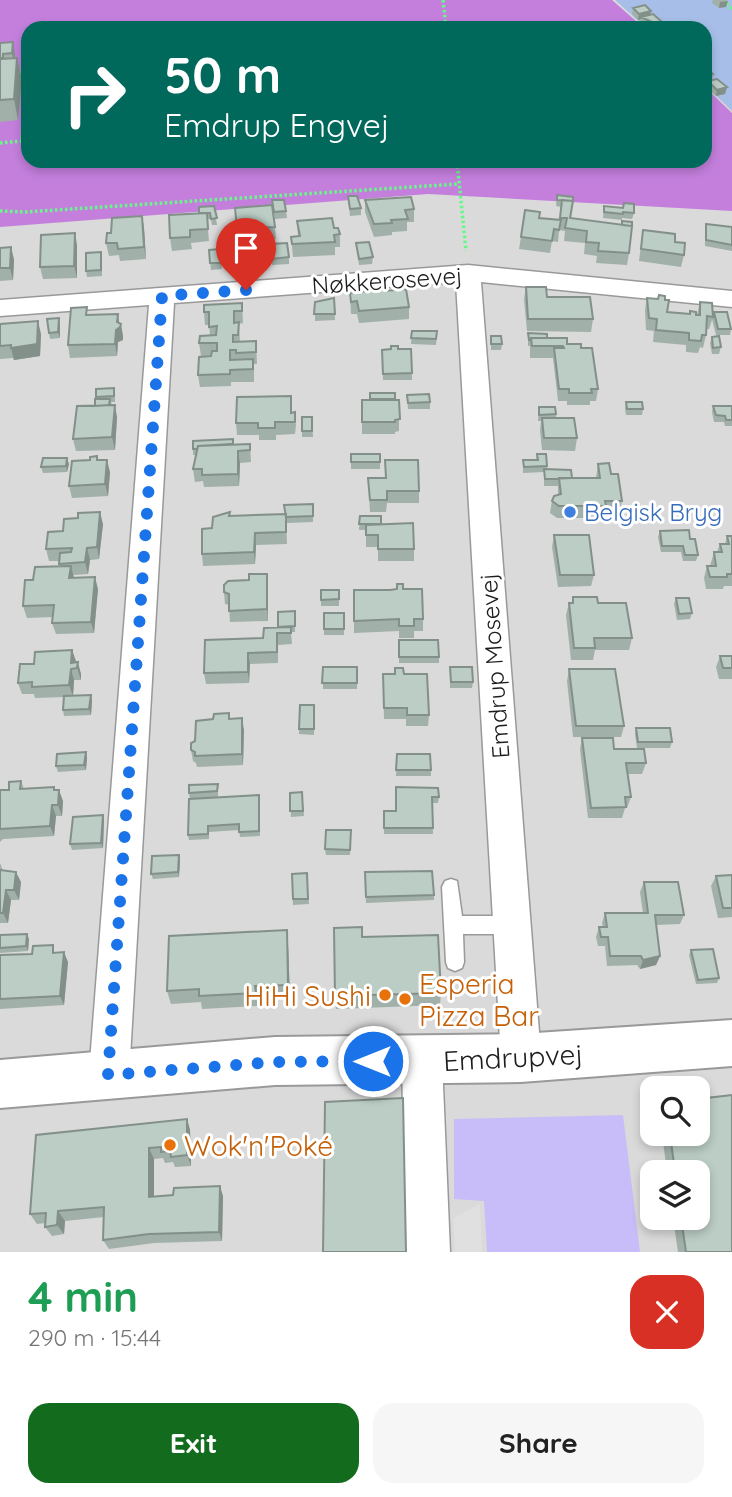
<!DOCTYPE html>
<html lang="en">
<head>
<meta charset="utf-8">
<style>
	:root { --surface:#fff; --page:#f6f6f6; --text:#222; --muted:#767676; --accent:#136c1e }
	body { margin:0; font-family:Quicksand,sans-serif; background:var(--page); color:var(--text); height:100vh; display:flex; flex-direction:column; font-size:26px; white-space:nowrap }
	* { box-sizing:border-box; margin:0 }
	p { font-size:23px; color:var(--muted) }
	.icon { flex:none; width:38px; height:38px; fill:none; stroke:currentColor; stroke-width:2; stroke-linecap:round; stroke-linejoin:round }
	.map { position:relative; height:1252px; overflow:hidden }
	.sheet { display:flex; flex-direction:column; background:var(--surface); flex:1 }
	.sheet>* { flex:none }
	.banner { position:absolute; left:21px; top:21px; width:691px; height:147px; border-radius:21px; box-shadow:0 4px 10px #0003; background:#00695c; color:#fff; overflow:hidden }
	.buttons { position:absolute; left:640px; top:1076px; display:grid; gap:14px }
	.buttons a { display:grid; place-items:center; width:70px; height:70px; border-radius:14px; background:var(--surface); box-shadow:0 4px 10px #0003; font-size:35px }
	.pin { position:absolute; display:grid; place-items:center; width:60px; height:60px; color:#fff; margin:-72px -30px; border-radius:50% 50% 50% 0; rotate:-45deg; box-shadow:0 0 7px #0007 }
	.pin .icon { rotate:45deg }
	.me { position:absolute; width:77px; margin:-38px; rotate:270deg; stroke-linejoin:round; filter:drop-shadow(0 0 5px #0008) }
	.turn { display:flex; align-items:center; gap:24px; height:147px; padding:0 28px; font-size:32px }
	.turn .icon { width:91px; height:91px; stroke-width:2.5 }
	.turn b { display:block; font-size:49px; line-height:60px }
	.round { display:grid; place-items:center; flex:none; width:74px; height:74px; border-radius:21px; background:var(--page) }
	.headline { display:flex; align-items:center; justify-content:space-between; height:119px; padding:0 28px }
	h1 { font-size:42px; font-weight:700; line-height:52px; color:#1e9e55 }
	.action { display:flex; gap:14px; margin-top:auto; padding:14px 28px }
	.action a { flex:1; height:80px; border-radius:21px; background:var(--accent); color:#fff; font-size:28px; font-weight:700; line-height:80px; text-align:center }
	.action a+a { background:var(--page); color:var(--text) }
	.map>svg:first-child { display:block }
</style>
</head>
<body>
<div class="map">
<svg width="732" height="1252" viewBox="0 0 732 1252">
	<rect width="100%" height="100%" fill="#e1edeb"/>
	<path fill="#d9dad9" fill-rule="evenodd" d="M0 0H732V1252H0ZM28 28H705V161H28ZM653 1088H698V1134H653ZM653 1172H698V1218H653Z"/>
	<path fill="#a7bfe8" d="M615 0H732V111L705 85V28H646Z"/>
	<path fill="#c9bdf9" d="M623 1115 640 1252H487L484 1201 454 1199V1119Z"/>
	<path fill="#c47fdd" d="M0 0H612L644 28H28V161H705V87L732 113V211L428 194 0 227Z"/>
	<path fill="#e0e0e0" d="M480 1204 482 1252H455L453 1218Z"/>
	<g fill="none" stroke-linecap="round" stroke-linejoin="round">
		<defs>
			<path id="service" d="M451 879 457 881 462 916H512L519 919 521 925 519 931 512 934H463L464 962 462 968 455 971 448 968 446 962 442 887 445 881Z"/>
			<path id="minor" d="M468 265 732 291V307L481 282 541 1058 535 1072 521 1077 507 1072 501 1058 456 282 174 303 129 1075 123 1089 109 1095 95 1089 89 1075 149 305 0 316V300Z
				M422 1041 436 1047 442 1061 450 1252H406L402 1061 408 1047Z"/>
			<path id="tertiary" d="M732 1020V1066L521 1082 275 1085 0 1108V1060L275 1037 521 1034Z"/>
		</defs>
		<use href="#service" stroke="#999" stroke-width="3"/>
		<use href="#minor" stroke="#999" stroke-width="3"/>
		<use href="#tertiary" stroke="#999" stroke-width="4"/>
		<path stroke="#67f987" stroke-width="3.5" stroke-dasharray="2.5 2.5" stroke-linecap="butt" d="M443 0 446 28
			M723 0 732 9
			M0 143 22 141 26 73H16
			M457 161 466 251
			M0 211 25 212 458 184"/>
		<use href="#service" fill="#fff" fill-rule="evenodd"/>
		<use href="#minor" fill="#fff" fill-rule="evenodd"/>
		<use href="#tertiary" fill="#fff" fill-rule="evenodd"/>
	</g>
	<path fill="#a1b0a9" d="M713 0H727L726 7 719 8 712 3Z
		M633 8 651 15 661 28H650L640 23 641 19 638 20 632 14Z
		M0 43 15 54V58H17L22 79 18 120 0 122Z
		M708 81 727 87 725 94 716 96 706 88Z
		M557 195 573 197 571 218 629 253 627 265 596 263 597 256 584 254 585 243 564 241 565 231 559 230 558 242 552 241 550 253 519 249 521 237 539 218 559 220 561 207 556 206Z
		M348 196 361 208V215L350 216Z
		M365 200 414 209V222H407V231L392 232V235L374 237 365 212Z
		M214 206 217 225H212L211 219H207L209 241 191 243 192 249 172 251 170 238Z
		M604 206 634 213 632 219 622 218V220L603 218Z
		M273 207 286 211 287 218 275 219Z
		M235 208 275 227 276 239 238 242Z
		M142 216 144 228 146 259 120 261 119 255 109 256 106 243 111 233Z
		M297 221 334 228 340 234V247H335V255L293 257 291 237 298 236Z
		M706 224 732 227V251L705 246V231Z
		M643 230 675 242 684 255 681 267 639 261Z
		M356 243 373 257 372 264 359 265Z
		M270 244 289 257V264L272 265Z
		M77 245V278L43 279 40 267Z
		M11 247 14 260 13 280 0 281V248Z
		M220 249 222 269 211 270 209 250Z
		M102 258V276L87 277 86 271Z
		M526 287 593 319 591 332 527 331 524 299Z
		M385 291 409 307V319L359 323 357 314H351L350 293Z
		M334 298 335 320 315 321V302Z
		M647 298 665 300 667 312 697 315 700 302 713 317 709 329H707L706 335 703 348 700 347 698 353 686 352V345L653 342 654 331 646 330 645 310Z
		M242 303 243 323 239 324 240 342 256 341 257 364H254V382H231V386L200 387 198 375 211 356 212 355 201 356 199 343 210 335 209 325H205L204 312Z
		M714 312 731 329 730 335H716L712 319Z
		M88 315 119 323 123 336V340L118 342 117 356 70 358 68 345Z
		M59 318 60 325V338L50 339 49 333Z
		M0 324 41 334 40 356 14 360 13 358 0 359Z
		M412 331H437L436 345 411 344Z
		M528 333 581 348 598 389 596 401H590V405H567V401H558L553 358H530V346H528Z
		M491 336 502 344 501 350H491Z
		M712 337 721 347 719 354H712L710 343Z
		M398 349 412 373V380H383L382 350Z
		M115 395V402H111L117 417 115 450 76 451 73 439 95 406 96 399V397Z
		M407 395 430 402V409H408Z
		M362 400H399V431L395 432V434H362Z
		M626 402 643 409 642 415H626L625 409Z
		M713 406H732V426H725L724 422H714L712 412Z
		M539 407 556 414V418L577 438 575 451 542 450 540 430 541 421H538Z
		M292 413 296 425 295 434 276 435V440H259V435H237L236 423Z
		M302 417H312L313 437H302Z
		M234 444H250L251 462 240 463 239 486 204 487 203 481 195 482 193 469 196 455H193V449Z
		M351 454H380V469H351Z
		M537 454 547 466V469L572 478H596L598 464 611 474 622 501 619 513 604 514 603 518H557L550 513 552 501 558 495V486H544V472L523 473V460H536Z
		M97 456 98 460 110 472 108 496 72 498 69 486 90 460Z
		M69 464 67 472 43 473 41 467Z
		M368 478 419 491V503H387L386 512H370Z
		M313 504V522L286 523 287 544 256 545 255 564 203 566 202 554 212 528 230 516 285 514Z
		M360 516 414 549V561H378V547H366V530H359Z
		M103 524 99 559 90 560 88 574 73 575 74 578 98 589 94 633 56 634 52 623 53 617 27 618 23 606 33 580 60 567 59 561H49L46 549 63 531Z
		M660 531 690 539 698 555 696 561H683L681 552H661L658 537Z
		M554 535 594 575 591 586 558 587 552 547Z
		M727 536H732V586H724L723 589H706L704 578 707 566H710L714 552H717L720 544H725Z
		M267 574 268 621 230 622 229 605 225 604 224 592 249 580Z
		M403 589 423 619V631H414V638H399V631L354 633V590Z
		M321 590H339V606H321Z
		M573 597 632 638 629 650H595L593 660H571L566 615 569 603H572Z
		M676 598 692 613 690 619 677 620 674 604Z
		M324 613H344V635H324Z
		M295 617V632H291L292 644 278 645V663L250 664 249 683 206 684 204 673 263 638 278 627Z
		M399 640 439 657V663H399Z
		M72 650 76 663 81 674V680H74L73 696 91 695 92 701 91 715 64 716 63 710 64 697 35 698 34 694H22L18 683 34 664Z
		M720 656H732V679H719L716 667Z
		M323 667H357V689H323Z
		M450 667 473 682 472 688H450Z
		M569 669 624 726 621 737H573L567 681Z
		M383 674H404L429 715 428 726H406V719H384Z
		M314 705V735L299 734V729Z
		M230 719 244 730 243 765 197 767 196 763 193 761 191 750 195 741Z
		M636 728 672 742 670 748H637L635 734Z
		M582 738 614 749 646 763 642 774H627L631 797 627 808H625L622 818H588L580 749Z
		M86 752 87 758 86 770 58 772 56 766Z
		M397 754 431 770V776H396Z
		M21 781 24 789 55 790 63 801 62 816H56L54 836 3 839 0 842V790H9Z
		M218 784V797L259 795 260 836 240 837 239 830 209 832V839L189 840 188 835 190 799 189 793Z
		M396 787 439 797 438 803H432L433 834H384V811H396Z
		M302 792 304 816 291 817 290 793Z
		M103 815 104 820 103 848 72 850 70 844Z
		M351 830 350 855H326L325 849Z
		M179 855 180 860 179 877 153 879 151 874Z
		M0 863 3 871 21 882 19 900H11L8 923H0Z
		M365 872 434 895V900L366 903Z
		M307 873 309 904 293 905 292 874Z
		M732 875V917L718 918 711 886 716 876Z
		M644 882 684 915 680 924 656 925 660 956 656 965 640 969 637 965 607 966 605 946H598L596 937 599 927H603L602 923 605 913H643L640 892Z
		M0 935 29 939 28 951 0 953Z
		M362 937 441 993 440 1005 336 1009 335 996Z
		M288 944 290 998 257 999 258 1006 202 1009 201 1002 171 1004 167 991Z
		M691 950 719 978 717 983 696 984 689 955Z
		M57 953 68 962 64 1005 0 1009V955Z
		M187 1119 190 1130 191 1166 175 1167 173 1162 165 1163 163 1158 154 1159V1197L223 1196 222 1241 154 1243 109 1249 103 1240 104 1217 65 1221 64 1234 52 1236 45 1227 46 1223 37 1224 30 1214Z
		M662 1134H698L732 1252H678L673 1218H698V1172H667Z"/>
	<path fill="#83908a" d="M728 1 726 7 719 8 720 2Z
		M651 11 650 17H641V19L638 20 639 14Z
		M662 22 661 28H654V23Z
		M13 42 15 54 14 65 12 53Z
		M17 58 22 79 18 120 14 99Z
		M713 74 712 80 705 82 706 76Z
		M727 87 725 94 716 96 717 90Z
		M142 216 144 228 146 259 144 247Z
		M75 233 77 245V278L74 266Z
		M11 247 14 260 13 280 10 268Z
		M118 314 120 328 121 324 123 336V340L118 342 117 356 115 344Z
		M59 318 60 325V338L58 332Z
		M38 321 41 334 40 356 14 360 11 348Z
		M115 405 117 417 115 450 112 437Z
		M238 451 240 463 239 486 238 474Z
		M67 458 69 464 67 472 66 466Z
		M107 460 110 472 108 496 105 484Z
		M100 512 103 524 99 559 97 547Z
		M255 533 256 545 255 564 254 552Z
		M87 548 90 560 88 574 85 562Z
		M71 566 74 578H69Z
		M267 574 268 585V621L267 609Z
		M95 577 98 589 94 633 91 622Z
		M72 650 76 661 75 669 71 663Z
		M248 653 250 664 249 683 248 672Z
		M78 662 81 674V680L77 668Z
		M71 669 74 680 73 696 69 685Z
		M91 695 92 701 91 715 89 709Z
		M242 718 244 730 243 765 242 754Z
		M86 752 87 758 86 770 84 765Z
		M59 790 63 801 62 816 58 805Z
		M52 805 56 816 54 836 50 826Z
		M103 815 104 820 103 848 101 843Z
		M179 855 180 860 179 877 178 872Z
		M16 872 21 882 19 900 14 890Z
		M6 890 11 900 8 923 3 913Z
		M287 930 288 944 290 998 288 985Z
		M27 934 29 939 28 951 26 946Z
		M64 952 68 962 64 1005 60 996Z
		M660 956 656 965 640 969 643 960Z
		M187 1119 190 1130 191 1166 187 1155Z
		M149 1148 154 1159V1207L149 1197Z
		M220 1186 223 1196 222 1241 219 1232Z
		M58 1211 65 1221 64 1234 57 1225Z"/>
	<path fill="#bbcdc5" stroke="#83908a" stroke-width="2" d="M645 5 651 11 639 14 633 8Z
		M653 14 662 22 654 23 641 17Z
		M13 42 12 53 3 54V58H0V43Z
		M17 58 14 99 0 100V59Z
		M705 66 713 74 705 75Z
		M717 79 727 87 717 90 708 81Z
		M557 195 573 197V201L557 200Z
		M348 196H357L361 208 350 209Z
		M411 197 414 209 405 210 408 219 391 220 392 223 374 224 365 200Z
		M272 200H284L286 211 274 212Z
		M562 200 573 201 570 218 632 226 629 253 598 251 599 243 586 242 587 231 565 228 567 218H560Z
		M624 203 634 204V213L623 212V214L604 212V206L623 208Z
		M272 205 275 227 237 229 235 208Z
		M214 206 217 218 211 219 210 213H199V207Z
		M525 210 540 212 539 218 561 220 559 230 554 229 552 241 521 237Z
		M207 213 208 229 190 230V237L170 238 169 215Z
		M142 216 144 247 118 249 117 243H106L107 233H111L112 218Z
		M332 218 334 228H338L340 234 334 235 335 242 292 244 291 237 300 236 297 221Z
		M622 221 632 222V226L622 225Z
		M706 224 732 227V245L706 240Z
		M643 230 675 234V242L685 243 684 255 641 249Z
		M75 233 74 266 40 267 41 235Z
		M369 242 373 257 359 259 356 243Z
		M287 243 289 257 272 259 270 244Z
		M11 247 10 268H0V248Z
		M220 249 222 263H210L209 250Z
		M101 252V270L86 271V253Z
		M526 287H546L547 297H590L593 319H528Z
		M384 289 385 291 406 289 409 307 359 311 357 301 351 302 350 293Z
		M659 295 665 296V300H669L667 312 690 314V311L696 312V315H700V302L712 303 713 317 707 316 706 335H702L701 341 689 340V333L656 330 657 319 649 318 647 298 658 299Z
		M334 298 335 314H314L315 302Z
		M242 303V311H234V323L239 322 238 335H233V342L256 341V352L236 353V350H230V360L253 359V369L230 370V374L198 375 199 357 211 356 212 351H217V343H199L200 336 216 335 217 326 209 327V312H204V305Z
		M87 307 86 315 118 314 117 322 121 324 120 327 116 330 115 344 68 345 71 308Z
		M714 312H727L731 329H718Z
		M59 318 58 332 49 333 47 319Z
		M38 321 37 344 11 348V345L0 346V324Z
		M412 331H437L436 339 411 338Z
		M528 333 547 334V338H531V340H529Z
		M491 336H501L502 344H491Z
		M719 336 721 347 713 348 712 337Z
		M531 338H567V344H581V348H592L598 389H591L592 393H569V389H559L554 348H564L563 346H532Z
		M391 346H398V349H411L412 373 383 374 382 350 391 349Z
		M114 388V396L96 397V389Z
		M370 393H395V399H370Z
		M429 394 430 402 408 403 407 395Z
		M291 396V413L295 412V422H275V428H258V423H236L237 397Z
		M95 399H110L109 405 95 406Z
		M362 400H399L400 419 395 420V422H362Z
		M626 402H642L643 409H627Z
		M115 405 112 437 73 439 77 406Z
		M713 406H732V420H726L725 416 716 415Z
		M539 407H555L556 414 539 415Z
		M302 417H312V431H302Z
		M542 418H574L577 438H544Z
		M233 439V444L198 446 197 449H193V441Z
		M250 444V450L238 451V474L202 475V469H193L198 446Z
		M351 454H380V462H351Z
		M537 454H546L547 466 524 467 523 460H538Z
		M97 456V460H107L105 484 69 486 72 461 90 460V457Z
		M43 458H67L66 466 41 467Z
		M385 460H418L419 491H387V500H370L368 478H386Z
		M609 463 611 474H618L622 501H605L606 506H559L552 501 554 496 561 494 559 478H600L598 464Z
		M544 469 571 470 572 478 545 479Z
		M313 504V516L286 517 284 505Z
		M100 512 97 547 87 548 85 562 59 564 60 553 71 552 72 548 46 549 48 532 63 531 64 519 78 518V513Z
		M230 512 229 516 286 514V532L255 533 254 552 202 554V529L212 528 213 517Z
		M360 516H381V524H359Z
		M413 523 414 549H378V535H366V525Z
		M689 530 690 539H695L698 555H685L683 546H662L660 531Z
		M554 535H589L594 575H560Z
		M727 536H732V574H727V577H710L707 566H716L714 552H722L720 544H729Z
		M71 566 69 578 95 577 91 622 52 623 54 605 23 606 25 580H33L35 567Z
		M249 574H267V609L229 611V594L224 592V585L228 581 249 580Z
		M397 584H403V589H422L423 619H414V626H399V619L354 621V590H390L397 589Z
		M321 590H339V599L321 600Z
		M573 597H597L598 603H626L632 638H594L595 648H574L569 603H573Z
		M676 598H689L692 613 679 614Z
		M295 611V626L278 627V612Z
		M324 613H344V629H324Z
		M291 627V633H277V652L248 653V672L204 673 205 640 263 638 264 628Z
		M399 640H438L439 657H399Z
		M72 650 71 663 78 662 77 668 71 669 69 685 32 687V682L18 683 20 664H34L35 652Z
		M720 656H732V668H723Z
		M323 667H357V683H322Z
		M450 667H472L473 682H451Z
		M395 668H403L404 674H427L429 715H407V708H384L383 674H395Z
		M569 669H615L624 726H576Z
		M91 695 89 709 63 710 64 696Z
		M300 705H314V729H299Z
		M229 713V719L242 718V754L195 756V752L191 750V743L195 741 196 721 213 719 214 714Z
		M636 728H670L672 742H638Z
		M582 738H613L614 749H644L646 763H626L631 797H625L626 807 591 808Z
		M86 752 84 765 56 766 57 754Z
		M397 754H430L431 770H396Z
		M21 781 20 789 54 787V790H59L58 805H52L50 826 0 829V790H9V782Z
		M218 784 217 791 189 793V785Z
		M396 787 438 788 439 797H432L433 828H384V811H396Z
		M302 792 303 811H290V793Z
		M259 795V831L239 832V824L208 826V834L188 835 189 799Z
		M103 815 101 843 70 844 73 817Z
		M326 830H351L350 850 325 849Z
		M179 855 178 872 151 874 152 856Z
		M0 870 16 872 14 890H6L3 913H0Z
		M432 871 434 895 366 897 365 872Z
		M307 873 308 899H293L292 874Z
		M732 875V908H723L716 876Z
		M644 882H678L684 915H655L660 956 643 960 641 956H610L608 937H601L599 927H607L605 913H648Z
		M362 927V937L438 935 441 993 335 996 334 928Z
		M287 930 288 985 255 986 256 993 199 996V989L167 991 169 936Z
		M27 934 26 946 0 948V935Z
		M53 945V953L64 952 60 996 0 999V955L32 954 33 946Z
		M713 949 719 978 698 980 691 950Z
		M732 1095V1252H686L681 1218H698V1172H675L670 1134H698V1099Z
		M403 1098 406 1252H323L325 1102Z
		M187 1119V1155L171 1157 170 1151 161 1152V1147L149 1148V1197L173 1195 174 1188 220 1186 219 1232 149 1234 103 1240 104 1207 58 1211 57 1225 45 1227 46 1213 30 1214 36 1135Z"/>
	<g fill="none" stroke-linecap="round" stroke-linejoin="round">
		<path stroke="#1a73e8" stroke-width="12" stroke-dasharray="0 21.6" d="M246 290 162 296 108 1075 275 1062 373 1061"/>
	</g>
	<circle fill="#3f7fe0" stroke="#fff" stroke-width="2.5" cx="570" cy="512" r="7"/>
	<g fill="#e8710a" stroke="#fff" stroke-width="2.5">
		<circle cx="385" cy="995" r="7"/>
		<circle cx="405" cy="999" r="7"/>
		<circle cx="170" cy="1145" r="7"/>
	</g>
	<g text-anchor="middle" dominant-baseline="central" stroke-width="6" stroke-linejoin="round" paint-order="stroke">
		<g font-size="24" fill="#1c1c1c" stroke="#fff">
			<text transform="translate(387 280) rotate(-4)">Nøkkerosevej</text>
			<text transform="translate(494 666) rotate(-94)">Emdrup Mosevej</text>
		</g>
		<g font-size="24" fill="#366cbe" stroke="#fff" text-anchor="start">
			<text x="584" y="512">Belgisk Bryg</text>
		</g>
		<g font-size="28" fill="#c56008" stroke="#fff" text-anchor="start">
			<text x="419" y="983">Esperia<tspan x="419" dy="32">Pizza Bar</tspan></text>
			<text x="371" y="995" text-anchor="end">HiHi Sushi</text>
			<text x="184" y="1145">Wok'n'Poké</text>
		</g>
		<g font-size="28" fill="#1c1c1c" stroke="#fff">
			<text transform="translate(513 1057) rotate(-3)">Emdrupvej</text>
		</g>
	</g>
</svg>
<div class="buttons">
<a><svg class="icon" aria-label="search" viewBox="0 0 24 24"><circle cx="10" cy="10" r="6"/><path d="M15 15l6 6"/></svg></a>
<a><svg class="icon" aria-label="layers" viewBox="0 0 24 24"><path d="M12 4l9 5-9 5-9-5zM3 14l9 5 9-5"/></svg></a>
</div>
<div class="pin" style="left:246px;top:290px;background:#d93025"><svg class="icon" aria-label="arrive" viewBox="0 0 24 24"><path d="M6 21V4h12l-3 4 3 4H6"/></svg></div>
<svg class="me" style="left:373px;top:1061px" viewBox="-20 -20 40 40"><circle r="17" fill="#1a73e8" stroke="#fff" stroke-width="3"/><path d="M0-11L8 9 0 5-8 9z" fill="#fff"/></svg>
<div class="banner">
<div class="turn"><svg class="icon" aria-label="right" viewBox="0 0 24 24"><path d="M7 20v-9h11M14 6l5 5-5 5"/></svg><div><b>50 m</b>Emdrup Engvej</div></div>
</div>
</div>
<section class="sheet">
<div class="headline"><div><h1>4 min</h1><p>290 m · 15:44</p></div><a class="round" style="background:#d93025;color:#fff"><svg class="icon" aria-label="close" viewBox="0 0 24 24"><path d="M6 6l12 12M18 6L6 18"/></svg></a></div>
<div class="action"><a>Exit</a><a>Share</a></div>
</section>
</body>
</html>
